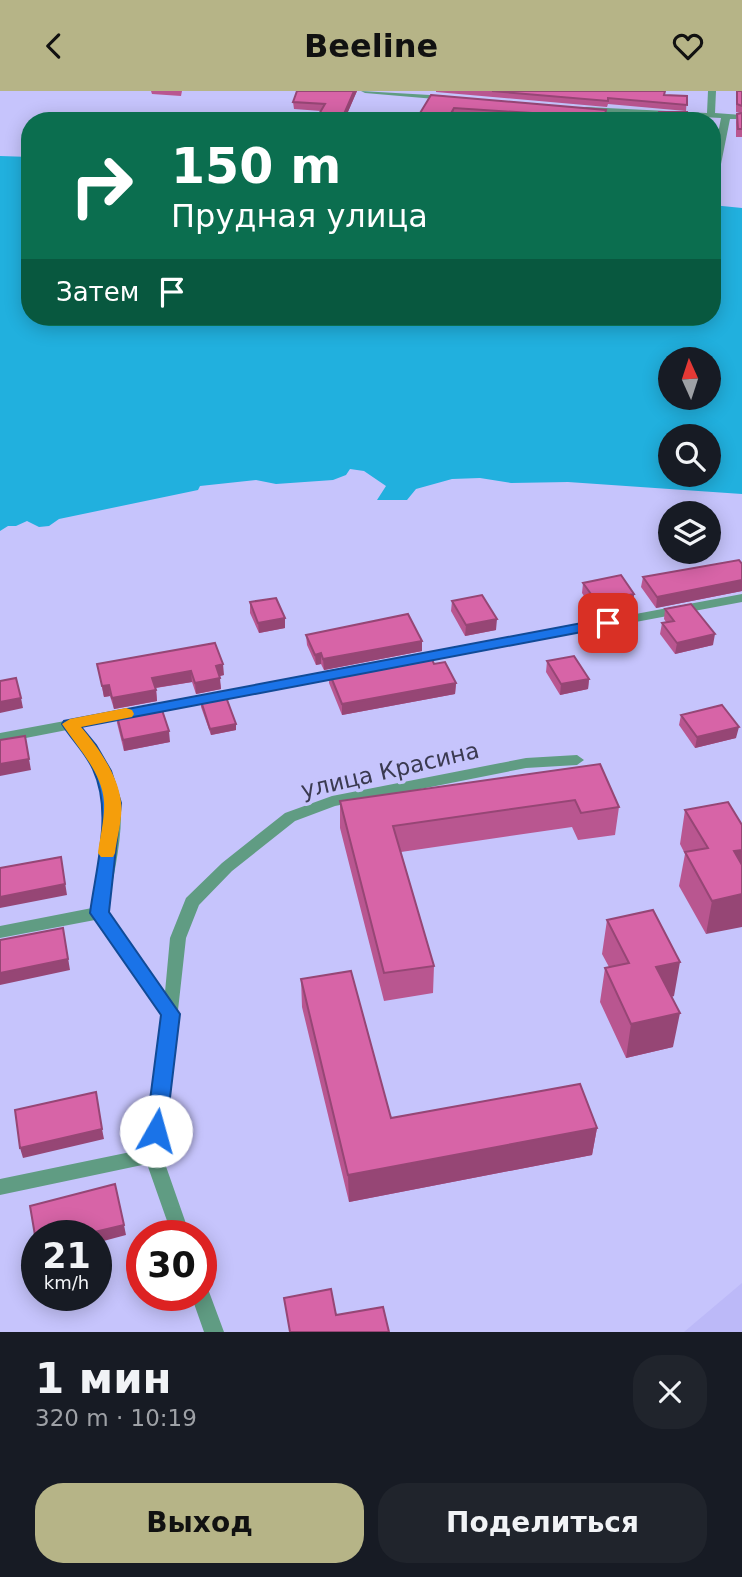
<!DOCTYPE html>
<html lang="ru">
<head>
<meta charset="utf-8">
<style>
	:root { --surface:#171b24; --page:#20242c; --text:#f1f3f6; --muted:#9ea1a6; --accent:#b6b487 }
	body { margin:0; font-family:"DejaVu Sans",sans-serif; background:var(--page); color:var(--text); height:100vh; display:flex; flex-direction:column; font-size:26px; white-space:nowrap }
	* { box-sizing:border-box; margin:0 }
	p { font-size:23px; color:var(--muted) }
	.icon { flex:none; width:38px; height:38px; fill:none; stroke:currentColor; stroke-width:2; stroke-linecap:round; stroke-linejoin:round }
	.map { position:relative; height:1241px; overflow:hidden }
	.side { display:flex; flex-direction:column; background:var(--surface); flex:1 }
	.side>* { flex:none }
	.hud { position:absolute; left:21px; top:21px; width:700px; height:214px; border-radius:28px; box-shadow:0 4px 18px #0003; background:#0b6e4f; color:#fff; overflow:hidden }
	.needle { width:46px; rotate:357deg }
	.tools { position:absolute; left:658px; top:256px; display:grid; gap:14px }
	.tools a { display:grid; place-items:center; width:63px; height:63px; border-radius:50%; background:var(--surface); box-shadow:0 4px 18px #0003; font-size:35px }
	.speed { position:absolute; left:21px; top:1129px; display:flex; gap:14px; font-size:35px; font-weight:700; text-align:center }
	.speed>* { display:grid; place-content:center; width:91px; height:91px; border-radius:50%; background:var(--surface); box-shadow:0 4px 18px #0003; line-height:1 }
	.speed small { font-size:18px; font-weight:400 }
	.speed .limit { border:10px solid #d22; background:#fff; color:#111 }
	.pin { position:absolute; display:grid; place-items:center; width:60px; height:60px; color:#fff; margin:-30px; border-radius:14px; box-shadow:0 4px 10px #0006 }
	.me { position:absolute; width:77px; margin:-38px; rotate:7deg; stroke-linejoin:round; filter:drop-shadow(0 0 5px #0008) }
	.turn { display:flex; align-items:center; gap:24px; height:147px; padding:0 35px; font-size:32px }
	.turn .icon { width:91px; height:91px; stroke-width:2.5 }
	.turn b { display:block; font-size:49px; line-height:60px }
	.then { display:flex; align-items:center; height:66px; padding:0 35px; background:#0003; gap:14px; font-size:26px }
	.round { display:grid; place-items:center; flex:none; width:74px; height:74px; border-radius:28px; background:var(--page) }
	.overview { display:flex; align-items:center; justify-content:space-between; height:119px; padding:0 35px }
	h1 { font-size:42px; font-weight:700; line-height:52px }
	.cta { display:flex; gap:14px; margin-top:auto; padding:14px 35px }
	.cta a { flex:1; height:80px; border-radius:28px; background:var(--accent); color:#111; font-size:28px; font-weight:700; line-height:80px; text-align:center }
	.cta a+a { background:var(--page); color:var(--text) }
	header { display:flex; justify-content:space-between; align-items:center; height:91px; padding:0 35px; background:var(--accent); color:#111; font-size:32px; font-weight:700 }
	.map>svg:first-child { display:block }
</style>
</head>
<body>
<header><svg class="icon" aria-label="back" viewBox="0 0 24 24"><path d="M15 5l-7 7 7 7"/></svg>Beeline<svg class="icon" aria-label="heart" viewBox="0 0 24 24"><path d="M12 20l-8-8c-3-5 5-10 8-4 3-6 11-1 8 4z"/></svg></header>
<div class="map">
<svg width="742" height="1241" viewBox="0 0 742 1241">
	<rect width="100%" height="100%" fill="#c6c4fc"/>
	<path fill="#bcb9f8" d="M742 1192V1241H684Z"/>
	<path fill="#21b0de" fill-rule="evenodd" d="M0 65 30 66V226H712V114L742 117V403L568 391 511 392 480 387 452 388 416 398 407 409H377L386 395 364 380 350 378 346 384 333 389 276 393 256 389 200 395 198 399 59 428 49 435 39 436 27 430 16 435H8L0 440ZM670 268H709V306H670ZM670 345H709V383H670Z"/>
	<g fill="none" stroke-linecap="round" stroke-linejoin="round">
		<path fill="#609c83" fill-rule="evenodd" d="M361 0 447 5 451 7 447 9 365 2Z
			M708 0H716L715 22 742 24V28H730L716 98 712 101V74L721 27 586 20 582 18 586 16 707 22Z
			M742 503V511L413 573 406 569 413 565Z
			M345 578 350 579 352 582 350 585 81 636C94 653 108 671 116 692 129 728 113 783 107 821L165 901 170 847 186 807 222 772 285 722 332 705 526 667 577 664 584 669 577 674 526 677 335 715 295 730 232 780 199 814 186 847 162 1064 190 1144H172L147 1073 0 1104V1088L145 1058 162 924 95 829 0 847V835L92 817C98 779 114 732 102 694 95 673 81 656 67 639L0 652V642Z
			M201 1195 208 1198 224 1241H204L191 1204H201Z"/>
	</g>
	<path fill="#b95690" d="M151 0H182L181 5 152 3Z
		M297 0H357L344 30 321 20 294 18 293 11Z
		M436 0H665L664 4 687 5 686 20 608 13 607 16 436 1Z
		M736 0H742V46H736V31L737 23 740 22 736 21Z
		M431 4 606 19 604 30H529V28L453 23 450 30H417V27Z
		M742 473V500L656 517 641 496 643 486Z
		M583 492 634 503 633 514 595 521 582 502Z
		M452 510 496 539 465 545 451 520Z
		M250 511 285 527V537L259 542 250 522Z
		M665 518 713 554 675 563 660 543 662 532 666 531 664 528Z
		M306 544 422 560 324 579 321 573 316 574 307 554Z
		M547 570 589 588 588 598 560 604 546 581Z
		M97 573 224 584 219 585 221 598 196 603 192 591 156 597 157 610 114 618 110 605 104 606Z
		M434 573 456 592 455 603 342 624 329 592V581Z
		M201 610 236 633V639L211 644 201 616Z
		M116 621 170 651 124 660 117 632Z
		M681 624 736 647 695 657 679 634Z
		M600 673 619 716 615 744 578 749 572 736 401 761 434 875 433 902 384 910 340 737V710Z
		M685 719 742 734 706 843 679 795 685 763 680 753Z
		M607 829 674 905 671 906 673 956 626 967 600 911 605 877 609 876 602 863Z
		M301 888 391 1027 597 1037 592 1064 349 1111 302 916Z"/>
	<path fill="#964675" d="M354 0H357L344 30H341Z
		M454 17 453 23 450 30H447Z
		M742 489V500L656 517 657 506Z
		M634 503 633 514 595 521 596 510Z
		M285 527V537L259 542 258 532Z
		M497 528 496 539 465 545 466 534Z
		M715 543 713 554 675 563 677 552Z
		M422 550V560L324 579 323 568Z
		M321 562V573L316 574 315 564Z
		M223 573 224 584 216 586V575Z
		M191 580 192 591 154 597 152 587Z
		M220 587 221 598 196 603 195 592Z
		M589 588 588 598 560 604 561 593Z
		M456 592 455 603 342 624V613Z
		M109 594 110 605 104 606 102 595Z
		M156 599 157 610 114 618 112 607Z
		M21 607 23 617 0 622V611Z
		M236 633V639L211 644 210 638Z
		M739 636 736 647 695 657 697 646Z
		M169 640 170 651 124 660 123 649Z
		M29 668 31 679 0 685V673Z
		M742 759V791L734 760Z
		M61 766 67 804 0 817V806Z
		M742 803V836L706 843 712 810Z
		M63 837 70 879 0 894V882Z
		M680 871 674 905 651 910 656 876Z
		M680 922 673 956 626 967 631 933Z
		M597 1037 592 1064 349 1111 348 1084Z
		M102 1038 104 1048 23 1067 20 1057Z
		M124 1134 126 1144 96 1152V1144H82Z"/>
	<path fill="#d764a7" stroke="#964675" stroke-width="2" d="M297 0H354L341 30H315L325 13 293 11Z
		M492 0H665L664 4 687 5V14L608 7V10Z
		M737 0H742V15L737 13Z
		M431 4 606 19 604 28 554 26 553 30H529L531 22 454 17 447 29 417 27Z
		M659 21H687L686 30H658Z
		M742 22V38H738L737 23Z
		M739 469 742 473V489L657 506 643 486Z
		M621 484 634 503 596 510 583 492Z
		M482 504 497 528 466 534 452 510Z
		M276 507 285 527 258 532 250 511Z
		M691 513 715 543 677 552 662 532 674 530 665 518Z
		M408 523 422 550 323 568 321 562 315 564 306 544Z
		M215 552 223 573 216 575 220 587 195 592 191 580 152 587 156 599 112 607 109 594 102 595 97 573Z
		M429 562 434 573 445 571 456 592 342 613 329 581Z
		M574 565 589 588 561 593 547 570Z
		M16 587 21 607 0 611V590Z
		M226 606 236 633 210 638 201 610Z
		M160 613 169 640 123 649 116 621Z
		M722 614 739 636 697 646 681 624Z
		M25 645 29 668 0 673V649Z
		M600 673 619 716 581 722 575 709 393 735 434 875 384 882 340 710Z
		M728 711 742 734V759L734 760 742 774V803L712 810 685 761 708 757 685 719Z
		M61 766 65 793 0 806V777Z
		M653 819 680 871 656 876 680 922 631 933 605 877 629 872 607 829Z
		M63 837 68 868 0 882V849Z
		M351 880 391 1027 580 993 597 1037 348 1084 301 888Z
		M96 1001 102 1038 20 1057 15 1019Z
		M115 1093 124 1134 82 1144H37V1156L30 1115Z
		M331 1198 336 1224 383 1216 389 1241H290L284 1207Z"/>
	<path fill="#1a73e8" stroke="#114b97" stroke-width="2" d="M608 527 615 532 613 535 81 636 96 654 111 680 121 712 109 821 180 923 166 1040 163 1046 156 1049 149 1046 146 1040 161 924 90 822C96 776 113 721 93 678 85 661 72 649 62 633L64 630Z"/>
	<path fill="#f59e0b" d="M126 617 132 619 134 623 132 626 81 636C98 656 118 684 121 711 123 727 117 746 115 762L113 766H101L98 762C100 746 105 727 104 711 102 681 78 657 62 633L70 628Z"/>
	<g text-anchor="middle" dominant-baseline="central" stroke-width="7" stroke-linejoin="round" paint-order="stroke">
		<g font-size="23" fill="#3b3a51" stroke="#c6c4fc">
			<text transform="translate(390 679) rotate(-13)">улица Красина</text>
		</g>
	</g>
</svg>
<div class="tools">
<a><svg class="needle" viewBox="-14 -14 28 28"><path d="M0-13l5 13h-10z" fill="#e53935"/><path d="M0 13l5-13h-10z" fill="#9ea1a6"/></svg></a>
<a><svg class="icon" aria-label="search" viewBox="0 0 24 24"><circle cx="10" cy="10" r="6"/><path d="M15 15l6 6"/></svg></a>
<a><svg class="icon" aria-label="layers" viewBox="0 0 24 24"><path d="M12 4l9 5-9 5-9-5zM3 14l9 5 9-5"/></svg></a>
</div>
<div class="speed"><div>21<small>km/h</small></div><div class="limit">30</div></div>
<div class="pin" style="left:608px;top:532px;background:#d93025"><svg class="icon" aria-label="arrive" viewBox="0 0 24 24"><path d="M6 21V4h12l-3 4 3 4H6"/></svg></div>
<svg class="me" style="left:156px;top:1040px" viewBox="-20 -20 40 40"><circle r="19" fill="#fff"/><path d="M0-13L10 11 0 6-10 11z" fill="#1a73e8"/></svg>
<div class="hud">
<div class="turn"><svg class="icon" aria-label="right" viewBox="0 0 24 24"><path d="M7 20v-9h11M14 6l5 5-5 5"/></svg><div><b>150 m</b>Прудная улица</div></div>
<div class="then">Затем<svg class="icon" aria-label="arrive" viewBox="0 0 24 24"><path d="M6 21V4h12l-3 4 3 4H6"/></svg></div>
</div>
</div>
<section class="side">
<div class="overview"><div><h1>1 мин</h1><p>320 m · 10:19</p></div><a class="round"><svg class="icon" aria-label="close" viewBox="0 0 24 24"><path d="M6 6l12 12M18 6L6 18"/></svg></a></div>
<div class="cta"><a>Выход</a><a>Поделиться</a></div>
</section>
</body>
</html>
